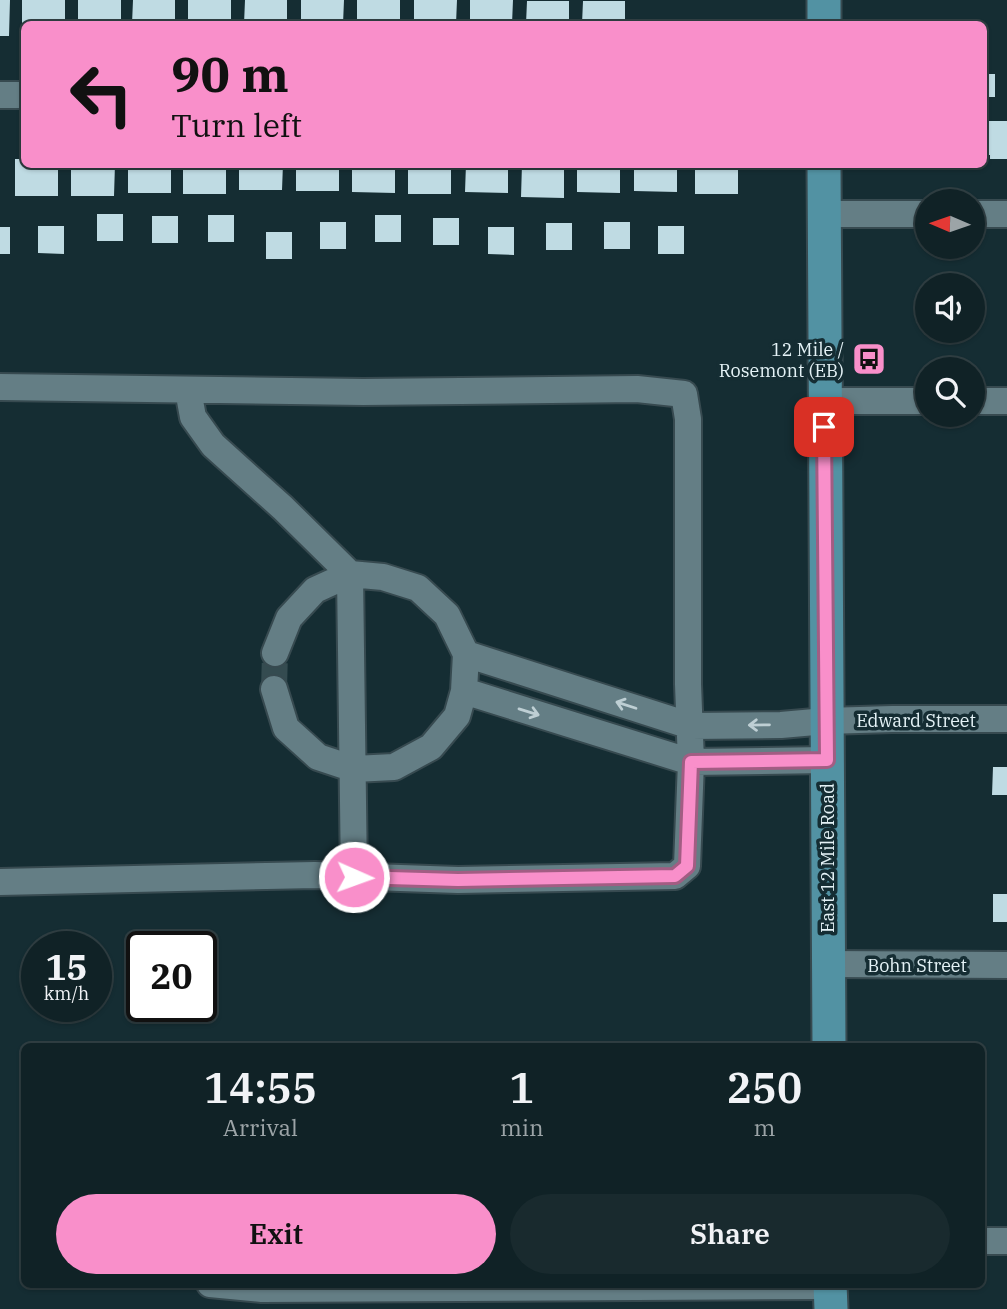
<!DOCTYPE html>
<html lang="en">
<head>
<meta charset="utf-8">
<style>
	:root { --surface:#102226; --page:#192a2e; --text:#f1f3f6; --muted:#9ca4a7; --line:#303f43; --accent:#f98fca }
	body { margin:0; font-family:"IBM Plex Serif",serif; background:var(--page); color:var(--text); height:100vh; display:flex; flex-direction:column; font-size:26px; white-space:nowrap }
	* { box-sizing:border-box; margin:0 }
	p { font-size:23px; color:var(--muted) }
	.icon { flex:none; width:38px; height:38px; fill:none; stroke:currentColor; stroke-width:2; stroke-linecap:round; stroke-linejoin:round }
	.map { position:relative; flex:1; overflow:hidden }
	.sheet { position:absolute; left:21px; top:1043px; width:964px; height:245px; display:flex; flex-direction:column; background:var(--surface); border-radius:10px; box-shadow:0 2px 5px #0004,0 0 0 2px var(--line) }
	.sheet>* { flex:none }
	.hud { position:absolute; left:21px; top:21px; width:966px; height:147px; border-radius:10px; box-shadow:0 2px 5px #0004,0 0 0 2px var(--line); background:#f98fca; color:#111; overflow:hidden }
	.needle { width:46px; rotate:272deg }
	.buttons { position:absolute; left:915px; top:189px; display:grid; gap:14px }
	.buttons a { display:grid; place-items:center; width:70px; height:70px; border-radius:50%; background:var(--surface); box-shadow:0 2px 5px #0004,0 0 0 2px var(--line); font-size:35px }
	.speed { position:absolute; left:21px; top:931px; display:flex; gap:14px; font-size:35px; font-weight:700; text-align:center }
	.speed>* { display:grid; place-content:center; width:91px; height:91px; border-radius:50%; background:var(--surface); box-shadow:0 2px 5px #0004,0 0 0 2px var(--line); line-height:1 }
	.speed small { font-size:18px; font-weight:400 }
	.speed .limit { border:4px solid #111; border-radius:10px; background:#fff; color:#111 }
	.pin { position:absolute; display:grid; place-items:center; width:60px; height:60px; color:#fff; margin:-30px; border-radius:14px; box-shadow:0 4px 10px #0006 }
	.me { position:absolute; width:77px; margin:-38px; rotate:92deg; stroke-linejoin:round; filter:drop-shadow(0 0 5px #0008) }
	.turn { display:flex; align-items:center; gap:24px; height:147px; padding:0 35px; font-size:32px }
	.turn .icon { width:91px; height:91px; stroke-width:2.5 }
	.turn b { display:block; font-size:49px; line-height:60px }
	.eta { display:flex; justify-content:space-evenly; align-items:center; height:119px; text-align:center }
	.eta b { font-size:42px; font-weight:600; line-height:49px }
	.primary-button { display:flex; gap:14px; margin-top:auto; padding:14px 35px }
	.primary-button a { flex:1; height:80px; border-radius:42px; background:var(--accent); color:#111; font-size:28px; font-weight:600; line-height:80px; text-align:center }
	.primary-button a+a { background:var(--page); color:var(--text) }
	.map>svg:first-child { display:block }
</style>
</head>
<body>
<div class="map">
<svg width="1007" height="1309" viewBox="0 0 1007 1309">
	<rect width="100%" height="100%" fill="#152d33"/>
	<path fill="#bfdbe3" d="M0 0H10L9 36H0Z
		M22 0H65V24H22Z
		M78 0H121V24H78Z
		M133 0H175V24H132Z
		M188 0H231V24H188Z
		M245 0H287V24H244Z
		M301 0H344L343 24H301Z
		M357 0H400V24H357Z
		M414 0H457L456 24H414Z
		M470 0H513L512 24H470Z
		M527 1H569V24H526Z
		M583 1H625V24H582Z
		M984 74H995V97H984Z
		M984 121H1007V159H990V155H984Z
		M15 159H24V164H58V196H15Z
		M71 164H115L114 196H71Z
		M128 164H171V193H128Z
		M183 164H226V194H183Z
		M239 164H283L282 190H239Z
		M296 164H339V191H296Z
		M352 164H395V193L352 192Z
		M408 164H451V194H408Z
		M466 164H508V193L465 192Z
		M522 164H564V198L521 197Z
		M577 164H620V193L577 192Z
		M634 164H677V192L634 191Z
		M695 164H738V194H695Z
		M97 214H123V241H97Z
		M208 215H234V242H208Z
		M375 215H401V242H375Z
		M152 216H178V243H152Z
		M433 218H459V245H433Z
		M320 222H346V249H320Z
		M604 222H630V249H604Z
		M546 223H572V250H546Z
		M38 226H64V254L38 253Z
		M658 226H684V254H658Z
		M0 227H10V254H0Z
		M488 227H514V255L488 254Z
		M266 232H292V259H266Z
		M993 767H1007V795H992Z
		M993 894H1007V922H993Z"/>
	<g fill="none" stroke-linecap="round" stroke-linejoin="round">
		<path stroke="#344b50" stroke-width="26" stroke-dasharray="26 13" stroke-linecap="butt" d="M274 689 275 653"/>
		<defs>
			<path id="minor" d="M0 95H24
				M823 214H928
				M973 214H1007
				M0 387 363 392 637 389 684 394 688 419V684L691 762 687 866 675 876 458 880 315 875 0 882
				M188 390 193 417 213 445 283 508 350 574 354 877
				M824 401H928
				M973 401H1007
				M466 654 691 726 781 725 826 721 892 719H1007
				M274 689 286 728 318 757 354 769 394 767 431 747 457 716 464 691 466 654 447 615 418 588 383 577 350 574 315 590 289 618 275 653
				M464 691 691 762 827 760
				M827 964 1007 965
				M982 1241H1007
				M210 1284 262 1289 830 1286"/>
			<path id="major" d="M824 0V24
				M824 164 829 1046
				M830 1284 831 1309"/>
		</defs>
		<use href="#minor" stroke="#374a50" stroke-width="30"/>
		<use href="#major" stroke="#374a50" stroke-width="37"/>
		<use href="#minor" stroke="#647e85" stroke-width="26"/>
		<use href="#major" stroke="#5292a3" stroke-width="33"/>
	</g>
	<defs><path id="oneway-shaft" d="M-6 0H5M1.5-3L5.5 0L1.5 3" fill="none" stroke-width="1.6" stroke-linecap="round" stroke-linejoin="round" transform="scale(1.75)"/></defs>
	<g stroke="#becfd4">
		<use href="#oneway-shaft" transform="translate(626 705) rotate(-162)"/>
		<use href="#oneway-shaft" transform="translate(529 712) rotate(17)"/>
		<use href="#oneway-shaft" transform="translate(759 725) rotate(179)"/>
	</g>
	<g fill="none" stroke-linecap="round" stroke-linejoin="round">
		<defs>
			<path id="route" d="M354 877 458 880 675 876 687 866 691 762 827 760 824 427"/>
		</defs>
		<use href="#route" stroke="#a25d83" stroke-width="18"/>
		<use href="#route" stroke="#f98fca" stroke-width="12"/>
	</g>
	<defs>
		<symbol id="bus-square" viewBox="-11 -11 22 22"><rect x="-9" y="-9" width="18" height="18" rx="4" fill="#f98fca" stroke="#152d33"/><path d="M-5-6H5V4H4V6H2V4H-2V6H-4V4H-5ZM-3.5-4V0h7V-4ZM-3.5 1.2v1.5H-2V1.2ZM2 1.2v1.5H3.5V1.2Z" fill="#111"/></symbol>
	</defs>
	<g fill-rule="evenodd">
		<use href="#bus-square" x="850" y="340" width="38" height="38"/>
	</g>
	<g text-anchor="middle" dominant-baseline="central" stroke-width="7" stroke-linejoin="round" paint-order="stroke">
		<g font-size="18" fill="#e4f2f6" stroke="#152d33" text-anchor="end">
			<text x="844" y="349">12 Mile /<tspan x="844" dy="21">Rosemont (EB)</tspan></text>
		</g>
		<g font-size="18" fill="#e4f2f6" stroke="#152d33">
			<text x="916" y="720">Edward Street</text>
			<text transform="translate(827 858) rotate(-90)">East 12 Mile Road</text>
			<text x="917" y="965">Bohn Street</text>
		</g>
	</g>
</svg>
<div class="buttons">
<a><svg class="needle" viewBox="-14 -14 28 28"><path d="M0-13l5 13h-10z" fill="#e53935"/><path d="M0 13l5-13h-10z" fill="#9ca4a7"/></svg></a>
<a><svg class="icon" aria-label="sound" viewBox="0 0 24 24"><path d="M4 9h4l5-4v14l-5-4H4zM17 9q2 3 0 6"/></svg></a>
<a><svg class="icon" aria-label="search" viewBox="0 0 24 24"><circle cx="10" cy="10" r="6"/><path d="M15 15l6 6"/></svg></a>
</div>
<div class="speed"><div>15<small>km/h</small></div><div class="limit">20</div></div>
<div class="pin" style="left:824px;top:427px;background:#d93025"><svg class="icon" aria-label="arrive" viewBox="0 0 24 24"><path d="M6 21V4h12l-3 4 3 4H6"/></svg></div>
<svg class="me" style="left:354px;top:877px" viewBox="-20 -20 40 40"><circle r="17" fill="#f98fca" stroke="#fff" stroke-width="3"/><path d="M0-11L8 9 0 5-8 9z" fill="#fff"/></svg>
<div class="hud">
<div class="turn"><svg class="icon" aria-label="left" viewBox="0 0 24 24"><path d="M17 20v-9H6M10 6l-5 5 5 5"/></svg><div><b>90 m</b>Turn left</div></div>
</div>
<section class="sheet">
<div class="eta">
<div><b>14:55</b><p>Arrival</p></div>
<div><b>1</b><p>min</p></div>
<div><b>250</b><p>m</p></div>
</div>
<div class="primary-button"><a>Exit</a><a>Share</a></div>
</section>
</div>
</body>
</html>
